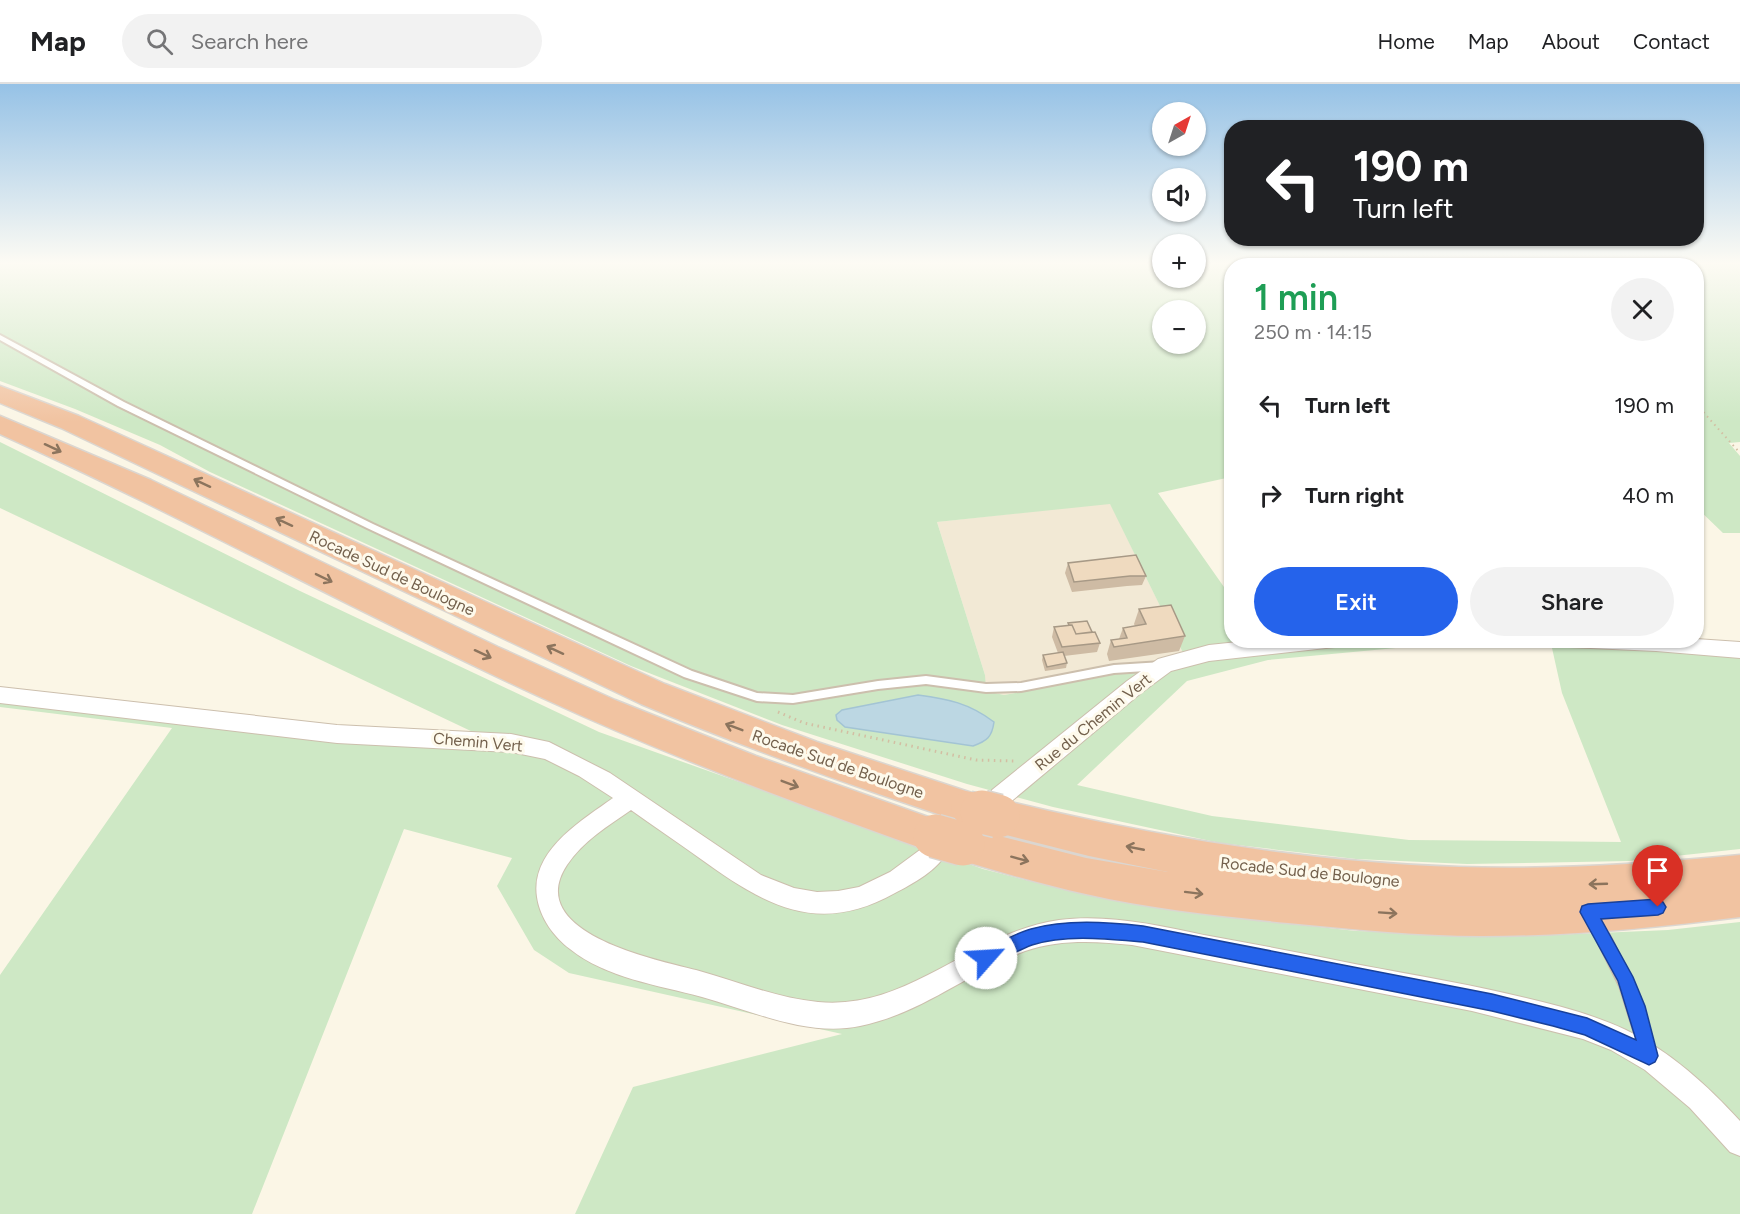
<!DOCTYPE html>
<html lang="en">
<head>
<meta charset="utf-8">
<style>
	:root { --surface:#fff; --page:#f2f2f2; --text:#202124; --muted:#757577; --line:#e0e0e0; --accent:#2563eb }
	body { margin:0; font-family:Figtree,sans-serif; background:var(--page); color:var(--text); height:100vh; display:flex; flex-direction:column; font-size:22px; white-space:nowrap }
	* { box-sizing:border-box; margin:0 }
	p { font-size:20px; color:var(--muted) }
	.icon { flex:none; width:33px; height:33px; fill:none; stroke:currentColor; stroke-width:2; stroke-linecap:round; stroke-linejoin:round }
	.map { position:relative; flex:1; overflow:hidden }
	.drawer { position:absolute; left:1224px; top:174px; width:480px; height:390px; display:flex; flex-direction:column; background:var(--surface); border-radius:24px; box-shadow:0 2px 4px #0004 }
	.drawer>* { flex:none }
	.guide { position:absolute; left:1224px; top:36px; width:480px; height:126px; border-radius:24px; box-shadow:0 2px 4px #0004; background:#202124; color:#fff; overflow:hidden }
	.needle { width:39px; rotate:39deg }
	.fabs { position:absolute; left:1152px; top:18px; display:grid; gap:12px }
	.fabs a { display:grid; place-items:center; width:54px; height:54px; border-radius:50%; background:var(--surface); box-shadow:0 2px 4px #0004; font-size:30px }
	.pin { position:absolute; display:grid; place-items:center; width:51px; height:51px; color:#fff; margin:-62px -26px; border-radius:50% 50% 50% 0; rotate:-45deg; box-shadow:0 0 6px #0007 }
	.pin .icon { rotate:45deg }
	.me { position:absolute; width:66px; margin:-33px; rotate:64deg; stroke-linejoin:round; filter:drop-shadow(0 0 4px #0008) }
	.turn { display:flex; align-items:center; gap:21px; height:126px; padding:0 30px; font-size:27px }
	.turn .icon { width:78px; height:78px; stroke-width:2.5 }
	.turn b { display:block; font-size:42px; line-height:51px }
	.round { display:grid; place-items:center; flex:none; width:63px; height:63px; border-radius:32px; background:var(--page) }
	.overview { display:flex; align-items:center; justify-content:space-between; height:102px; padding:0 30px }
	h1 { font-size:36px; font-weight:600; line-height:45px; color:#1e9e55 }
	.button { display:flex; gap:12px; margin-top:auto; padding:12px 30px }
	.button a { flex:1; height:69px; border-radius:36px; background:var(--accent); color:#fff; font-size:24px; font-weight:600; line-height:69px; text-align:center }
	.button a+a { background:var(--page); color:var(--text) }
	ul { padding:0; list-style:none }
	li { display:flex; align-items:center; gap:18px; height:90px; padding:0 30px }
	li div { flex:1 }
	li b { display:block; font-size:22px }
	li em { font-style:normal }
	header { display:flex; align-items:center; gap:36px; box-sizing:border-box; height:84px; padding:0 30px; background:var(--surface); border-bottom:2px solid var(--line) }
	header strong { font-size:28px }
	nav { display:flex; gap:33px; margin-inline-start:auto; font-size:21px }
	.search { width:420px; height:54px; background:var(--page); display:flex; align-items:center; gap:15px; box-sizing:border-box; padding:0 21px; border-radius:33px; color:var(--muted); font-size:22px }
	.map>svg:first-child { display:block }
</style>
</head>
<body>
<header>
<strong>Map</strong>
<div class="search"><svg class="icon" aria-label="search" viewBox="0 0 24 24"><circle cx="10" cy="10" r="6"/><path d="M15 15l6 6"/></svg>Search here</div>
<nav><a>Home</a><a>Map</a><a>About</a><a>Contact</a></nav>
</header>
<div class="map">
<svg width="1740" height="1130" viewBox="0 0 1740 1130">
	<rect width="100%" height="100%" fill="#fbf6e6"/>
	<path fill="#f2e9d5" d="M1110 419 1187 577 1004 611 985 607V591L937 438Z"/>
	<path fill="#cee8c5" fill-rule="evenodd" d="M0 180H1162V194H1196V180H1740V358L1729 359 1740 372V449H1723L1697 424 1696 182H1232L1231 393 1158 409 1231 513 1232 556H1696L1740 559V765L1629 777 1467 780 1356 775 1220 759 1053 723 967 700 782 641 631 582 210 388 160 361 75 325 0 297ZM1162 226H1196V260H1162ZM1110 420 1187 577 1004 611 986 607 985 591 937 438ZM1396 564H1552L1562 609 1621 758 1409 756 1212 732 1077 701 1187 597 1268 576Z
		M0 358 300 507 599 648 983 785 1069 807 1212 831 1356 847 1552 851 1668 846 1740 838V1130H575L633 1003 842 950 569 889 534 866 497 802 512 774 404 745 252 1130H0V891L172 644 0 623V606L343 645 475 649 0 424Z"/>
	<path fill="#bcd7e3" stroke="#a3c4d4" stroke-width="1.5" d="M918 611C948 615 969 619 994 638 992 653 987 657 973 662L845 643 837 636 836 631 842 626Z"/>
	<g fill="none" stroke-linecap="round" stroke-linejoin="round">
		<defs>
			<path id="lane" d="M0 251 124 318 373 440 692 587 757 609 793 611 878 597 926 592 986 600 1021 599 1114 581 1162 578 1166 579 1167 582 1166 585 1162 586 1114 589 1021 607 986 608 926 600 878 605 793 619 757 617 684 593 367 444 118 322 0 256Z
				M1594 831 1599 833C1624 876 1642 921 1655 969L1653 974 1648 976 1643 974 1641 969 1620 902 1588 837 1589 833Z"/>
			<path id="street" d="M1696 555 1740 558V574L1656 567 1569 563 1562 561 1560 556Z
				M1257 556H1344L1342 561 1335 563 1209 577 1171 587 1141 609 1008 720 1000 723 992 720 989 713 992 706 1127 597 1158 575 1209 561Z
				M0 603 337 641 511 650 549 658 610 689 761 791 794 804 817 808 838 807 859 803 890 788 928 760 936 757 944 760 947 767C939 786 912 800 895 809 817 853 763 820 698 773 676 757 653 742 631 726 608 742 583 757 567 781 522 849 657 876 696 886 736 897 776 914 818 918 909 927 972 848 1059 836 1107 830 1157 841 1204 851 1248 859 1291 867 1335 876 1394 888 1454 897 1513 911 1552 920 1590 929 1626 946 1671 968 1707 1001 1740 1037V1072L1730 1068 1690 1024 1645 986 1611 966 1583 955 1472 927 1132 861C1097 857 1059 855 1025 867 967 889 923 929 860 942 807 953 752 927 702 913 658 901 606 894 570 865 554 853 540 834 537 813 530 767 581 737 613 714L579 692 545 675 511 668 337 659 0 619Z"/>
			<path id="highway" d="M0 302 79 332 665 600 817 658 981 712 985 720 998 715C1150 752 1303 778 1459 783 1553 786 1647 780 1740 771V833C1654 844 1569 852 1482 852 1417 852 1352 845 1288 839 1220 832 1152 825 1086 810 1044 801 1004 789 963 777L949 772 946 765 935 769C804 722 673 674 547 616 363 532 185 433 0 350V332L151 396 498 563 615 616 756 672 948 740 952 747 963 743 1086 774 1168 788 1089 772 998 749 985 744 981 736 968 740C858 704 748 665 641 620L61 344 0 319Z"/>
		</defs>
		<use href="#lane" stroke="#ccbfad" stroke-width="4"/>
		<use href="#street" stroke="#ccbfad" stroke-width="2"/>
		<use href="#highway" stroke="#dbd6d0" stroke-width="3"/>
		<path stroke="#d3bea3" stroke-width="2" stroke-dasharray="1.5 4" stroke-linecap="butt" d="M1609 182 1612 180
			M1696 320 1740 369"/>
		<path stroke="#d3bea3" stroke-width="3" stroke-dasharray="1.5 4.5" stroke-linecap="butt" d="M778 628 804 639 976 676 1014 677"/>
		<use href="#lane" fill="#fff" fill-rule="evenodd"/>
		<use href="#street" fill="#fff" fill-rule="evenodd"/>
		<use href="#highway" fill="#f1c3a1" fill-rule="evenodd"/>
		<defs>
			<path id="highway-bridge-far1" d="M968 724 988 729"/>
			<path id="highway-bridge" d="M982 728 998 732
				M935 752 963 760"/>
		</defs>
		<use href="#highway-bridge-far1" stroke="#dbd6d0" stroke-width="36" stroke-linecap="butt"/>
		<use href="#highway-bridge" stroke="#dbd6d0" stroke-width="46" stroke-linecap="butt"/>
		<use href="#highway-bridge-far1" stroke="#f1c3a1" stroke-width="33"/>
		<use href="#highway-bridge" stroke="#f1c3a1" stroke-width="43"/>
	</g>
	<path fill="#cebba4" d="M1068 479 1146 492 1142 501 1127 502 1072 508 1065 489Z
		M1139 525 1185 552 1179 567 1109 577 1107 570 1111 556 1119 555 1123 544 1135 542 1134 540Z
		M1068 539 1092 548 1100 559 1097 568 1064 572 1067 579 1066 584 1045 587 1042 576 1043 571 1058 569 1052 553 1054 543 1068 542Z"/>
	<path fill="#efdabf" stroke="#a79986" stroke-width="1.5" d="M1136 471 1146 492H1130L1074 498 1068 479Z
		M1171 521 1185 552 1114 563 1111 556 1127 554 1123 544 1146 540 1139 525Z
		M1087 537 1092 548 1076 550 1072 541H1069L1068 539Z
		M1072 541 1076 550 1095 548 1100 559 1062 563 1054 543Z
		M1063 568 1067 579 1047 583 1043 571Z"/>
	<defs><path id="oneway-shaft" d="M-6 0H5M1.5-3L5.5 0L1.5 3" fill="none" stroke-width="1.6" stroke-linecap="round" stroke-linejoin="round" transform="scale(1.5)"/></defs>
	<g stroke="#8c745d">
		<use href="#oneway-shaft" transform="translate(53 364) rotate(25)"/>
		<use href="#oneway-shaft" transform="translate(202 399) rotate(-155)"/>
		<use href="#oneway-shaft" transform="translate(284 438) rotate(-155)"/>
		<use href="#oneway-shaft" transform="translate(324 494) rotate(26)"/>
		<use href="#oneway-shaft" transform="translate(555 566) rotate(-155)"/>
		<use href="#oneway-shaft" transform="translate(483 570) rotate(25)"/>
		<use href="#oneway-shaft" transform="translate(734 643) rotate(-159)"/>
		<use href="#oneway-shaft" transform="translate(790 700) rotate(21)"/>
		<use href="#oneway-shaft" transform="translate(1135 764) rotate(-169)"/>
		<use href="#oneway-shaft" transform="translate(1020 775) rotate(15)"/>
		<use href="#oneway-shaft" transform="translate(1598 800) rotate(178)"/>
		<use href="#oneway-shaft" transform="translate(1194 809) rotate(7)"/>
		<use href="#oneway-shaft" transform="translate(1388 829) rotate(4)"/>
	</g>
	<linearGradient id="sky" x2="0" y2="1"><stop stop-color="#96c2e6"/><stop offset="0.53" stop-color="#fdfbf4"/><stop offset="1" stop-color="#fdfbf4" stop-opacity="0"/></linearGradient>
	<rect width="1740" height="338" fill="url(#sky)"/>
	<path fill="#2563eb" stroke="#184099" stroke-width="1.5" d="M1658 815 1663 818 1666 823 1663 829 1658 831 1601 835 1633 893 1645 922 1658 972 1655 978 1649 981 1585 951 1553 942 1492 927 1143 858C1108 855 1066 850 1032 861 1016 867 1001 876 986 883L980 880 977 874 980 868C996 861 1013 850 1031 845 1066 835 1107 838 1143 842L1492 910 1587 934 1636 956 1618 897 1580 828 1582 822 1588 820Z"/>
	<g text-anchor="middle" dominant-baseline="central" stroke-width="6" stroke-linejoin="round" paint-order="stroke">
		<g font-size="16" fill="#73604c" stroke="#fefaec">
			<text transform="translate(392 489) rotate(25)">Rocade Sud de Boulogne</text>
			<text transform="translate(1093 638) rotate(-39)">Rue du Chemin Vert</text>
			<text transform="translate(478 658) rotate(5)">Chemin Vert</text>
			<text transform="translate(838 680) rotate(19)">Rocade Sud de Boulogne</text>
			<text transform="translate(1310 788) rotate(6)">Rocade Sud de Boulogne</text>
		</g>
	</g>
</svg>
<div class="fabs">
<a><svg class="needle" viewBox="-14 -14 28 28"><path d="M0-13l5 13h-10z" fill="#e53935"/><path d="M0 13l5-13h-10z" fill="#757577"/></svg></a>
<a><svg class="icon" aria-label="sound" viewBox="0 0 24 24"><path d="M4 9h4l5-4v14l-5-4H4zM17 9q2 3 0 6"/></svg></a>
<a>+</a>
<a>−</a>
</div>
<div class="pin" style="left:1658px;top:823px;background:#d93025"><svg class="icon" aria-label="arrive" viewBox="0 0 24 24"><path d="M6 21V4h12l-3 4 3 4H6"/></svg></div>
<svg class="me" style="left:986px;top:874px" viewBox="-20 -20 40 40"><circle r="19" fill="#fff"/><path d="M0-13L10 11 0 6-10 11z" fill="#2563eb"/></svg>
<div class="guide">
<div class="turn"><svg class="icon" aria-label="left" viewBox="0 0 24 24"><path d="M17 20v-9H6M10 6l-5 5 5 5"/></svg><div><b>190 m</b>Turn left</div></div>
</div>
<section class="drawer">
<div class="overview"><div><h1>1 min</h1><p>250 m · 14:15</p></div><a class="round"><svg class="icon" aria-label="close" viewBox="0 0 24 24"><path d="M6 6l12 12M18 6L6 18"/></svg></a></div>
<ul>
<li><svg class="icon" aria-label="left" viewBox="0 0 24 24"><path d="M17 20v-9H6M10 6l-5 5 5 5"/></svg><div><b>Turn left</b></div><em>190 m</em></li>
<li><svg class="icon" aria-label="right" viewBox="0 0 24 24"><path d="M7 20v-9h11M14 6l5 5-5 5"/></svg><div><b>Turn right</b></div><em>40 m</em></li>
</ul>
<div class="button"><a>Exit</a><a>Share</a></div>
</section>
</div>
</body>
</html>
